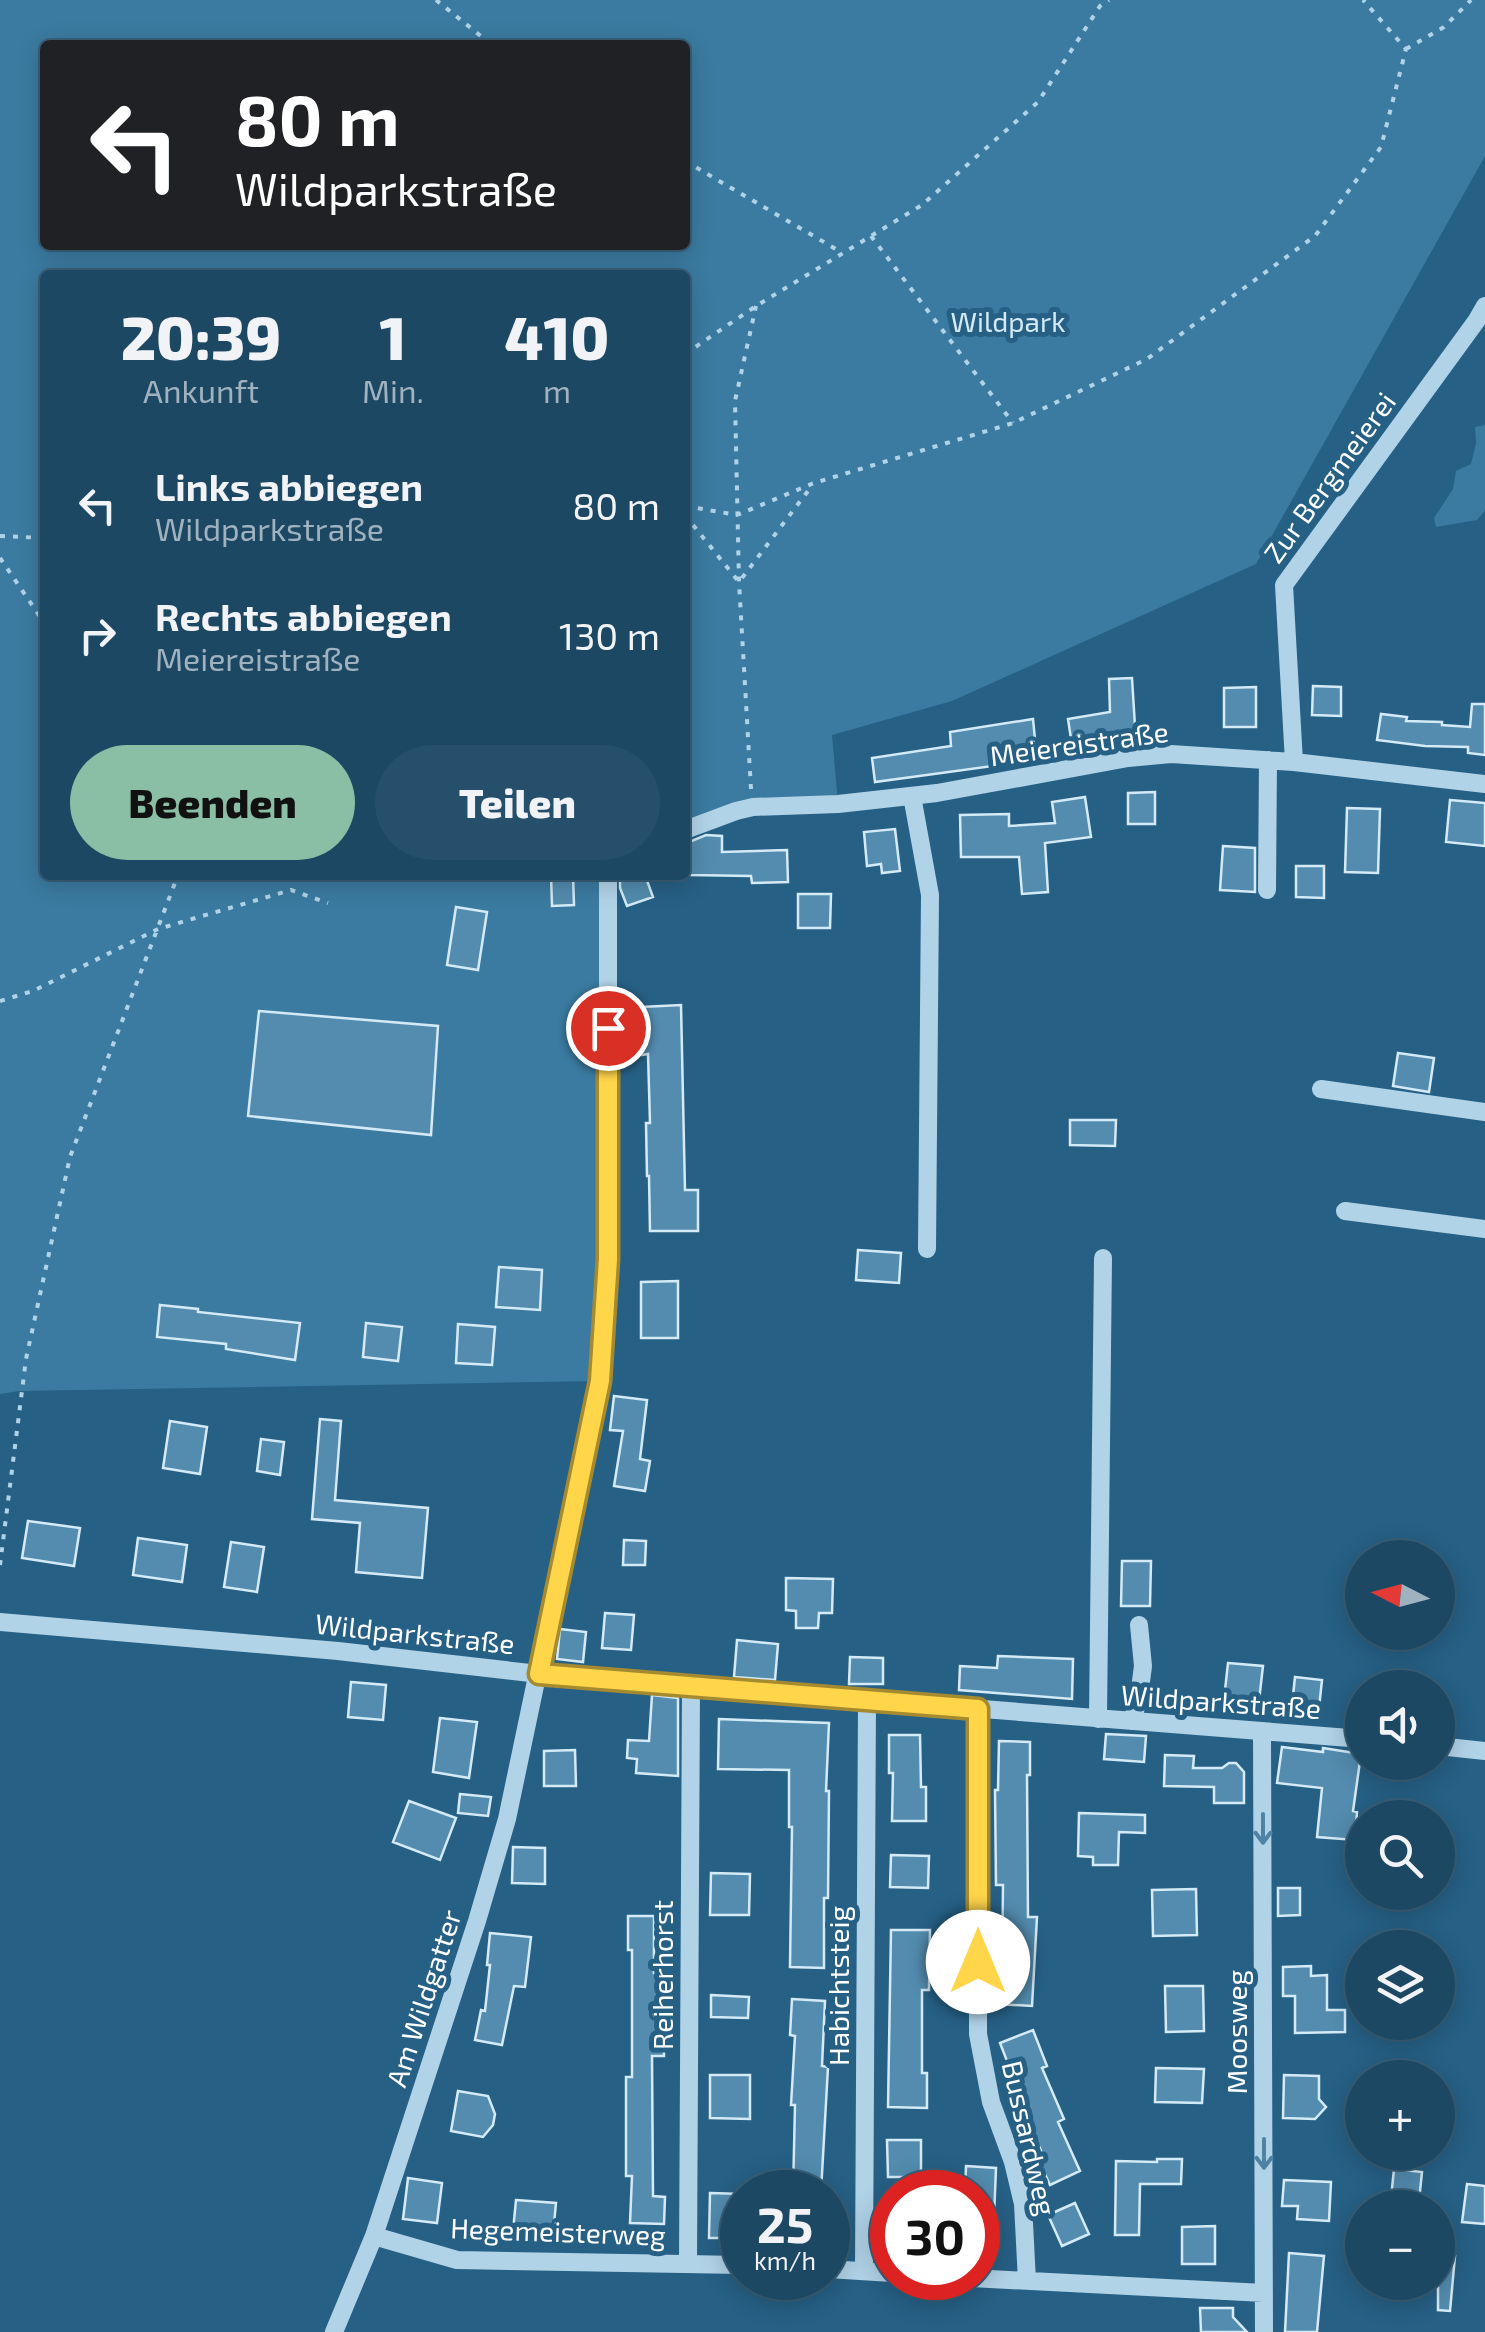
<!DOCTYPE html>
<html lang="de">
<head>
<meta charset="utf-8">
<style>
	:root { --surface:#1c4864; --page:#254f6a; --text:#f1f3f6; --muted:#a0b2bf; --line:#3a6078; --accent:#8abfa5 }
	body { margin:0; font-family:"Exo 2",sans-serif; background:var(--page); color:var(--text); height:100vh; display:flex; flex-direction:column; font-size:38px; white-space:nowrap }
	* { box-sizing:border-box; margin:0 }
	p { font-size:32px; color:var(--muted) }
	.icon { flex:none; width:55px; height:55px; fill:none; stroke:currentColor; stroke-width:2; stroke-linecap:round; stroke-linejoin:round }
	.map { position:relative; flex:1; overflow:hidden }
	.sheet { position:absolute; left:40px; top:270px; width:650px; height:610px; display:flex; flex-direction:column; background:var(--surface); border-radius:10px; box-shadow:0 5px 25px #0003,0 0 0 2px var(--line) }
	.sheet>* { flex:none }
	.guide { position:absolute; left:40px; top:40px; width:650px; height:210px; border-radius:10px; box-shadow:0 5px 25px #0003,0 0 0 2px var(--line); background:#202124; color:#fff; overflow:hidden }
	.needle { width:65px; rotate:276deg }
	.tools { position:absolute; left:1345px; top:1540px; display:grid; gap:20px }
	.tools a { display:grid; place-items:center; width:110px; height:110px; border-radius:50%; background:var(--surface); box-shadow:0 5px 25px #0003,0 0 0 2px var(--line); font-size:50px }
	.speed { position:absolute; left:720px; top:2170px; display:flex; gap:20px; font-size:50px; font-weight:700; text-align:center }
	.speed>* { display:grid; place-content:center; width:130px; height:130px; border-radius:50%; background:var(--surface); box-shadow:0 5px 25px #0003,0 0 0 2px var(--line); line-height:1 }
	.speed small { font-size:25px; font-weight:400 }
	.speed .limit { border:15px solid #d22; background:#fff; color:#111 }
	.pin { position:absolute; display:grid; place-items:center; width:85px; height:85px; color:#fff; margin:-42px; border:5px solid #fff; border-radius:50%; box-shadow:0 2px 10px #0007 }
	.me { position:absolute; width:110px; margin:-55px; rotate:0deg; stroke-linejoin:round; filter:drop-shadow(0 0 8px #0008) }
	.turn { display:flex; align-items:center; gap:35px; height:210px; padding:0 30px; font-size:45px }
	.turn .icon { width:130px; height:130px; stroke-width:2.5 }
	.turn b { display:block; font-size:70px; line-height:85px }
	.eta { display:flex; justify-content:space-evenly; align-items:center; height:170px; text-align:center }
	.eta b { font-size:60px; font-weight:800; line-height:70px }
	.primary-button { display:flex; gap:20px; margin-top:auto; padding:20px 30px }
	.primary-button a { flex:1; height:115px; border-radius:60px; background:var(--accent); color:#111; font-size:40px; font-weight:800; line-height:115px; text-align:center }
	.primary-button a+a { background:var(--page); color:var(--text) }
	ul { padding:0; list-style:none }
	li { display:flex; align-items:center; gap:30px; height:130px; padding:0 30px }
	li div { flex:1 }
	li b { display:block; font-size:38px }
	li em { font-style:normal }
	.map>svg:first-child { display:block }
</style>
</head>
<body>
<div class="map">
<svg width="1485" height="2332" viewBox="0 0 1485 2332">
	<rect width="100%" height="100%" fill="#266085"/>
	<path fill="#3b7ba1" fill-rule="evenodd" d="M0 0H1485V156L1256 564 952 701 832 735 838 803 753 807 685 830V275H45V875H608L599 1381 19 1391 0 1394ZM45 45H685V245H45Z
		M1485 425V510L1477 520 1436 527 1434 518 1453 489 1456 471 1471 464 1476 443 1475 427Z"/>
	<path fill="#538caf" stroke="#d4eaf6" stroke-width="2.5" d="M1132 678 1136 742 1103 743V746L1073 752 1068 719 1110 712 1109 679Z
		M1313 686 1341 687V716L1312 715Z
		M1256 687V727H1224V688Z
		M1472 704H1485V755L1468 753V747L1425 746 1377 740 1381 714 1407 717 1406 721 1442 722V725L1470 727Z
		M1033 719 1037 760 875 782 872 758 951 746 950 732Z
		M1155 792V824H1128V793Z
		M1085 797 1091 837 1045 843 1048 892 1022 894 1019 857H961L960 815 1009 814V826L1055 823 1052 802Z
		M1450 800 1485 803V846L1446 842Z
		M1347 808 1380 809 1378 873 1345 872Z
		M895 829 900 871 882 873 881 864 867 866 864 832Z
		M706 835 722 836V852L787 850 788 882 752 883 751 876 689 875V842Z
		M1223 846 1255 848V892L1220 890Z
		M1296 866H1324V898L1296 897Z
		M551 875H573L574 905 552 906Z
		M620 875H645L653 897 627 906 620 888Z
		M798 894H831L830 928H798Z
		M456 907 487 912 478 970 447 965Z
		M681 1005 685 1190H698V1231H650L649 1176H647L646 1123H650L648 1054 642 1055 641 1007Z
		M259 1011 438 1026 431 1135 248 1116Z
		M1398 1053 1434 1058 1429 1092 1393 1086Z
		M1070 1120H1116L1115 1146 1070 1145Z
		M858 1250 901 1253 899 1283 856 1280Z
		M499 1267 542 1270 540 1310 496 1307Z
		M678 1281V1338H641V1282Z
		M160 1305 198 1309V1312L300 1323 295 1360 226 1349V1344L157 1337Z
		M366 1323 402 1327 398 1361 363 1357Z
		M458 1324 495 1327 492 1365 456 1363Z
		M614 1396 647 1400 640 1459 650 1461 645 1491 614 1486 623 1431 610 1430Z
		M320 1419 341 1421 335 1500 428 1508 422 1578 356 1572 360 1523 312 1519Z
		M170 1421 207 1427 200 1474 163 1468Z
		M261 1439 284 1442 280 1475 257 1471Z
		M28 1521 80 1528 74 1566 22 1558Z
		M138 1538 187 1545 182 1582 133 1575Z
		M624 1540 646 1541 645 1565H623Z
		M231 1542 264 1547 257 1592 224 1587Z
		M1122 1561H1151L1150 1606H1121Z
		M786 1578 833 1579 832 1613H819L818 1628H796V1611L786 1610Z
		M605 1613 634 1615 631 1650 602 1648Z
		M560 1629 586 1632 583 1662 557 1659Z
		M737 1640 778 1644 775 1680 734 1677Z
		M998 1656 1073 1659 1072 1699 959 1690 960 1666 997 1668Z
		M850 1657 883 1658V1684H849Z
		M1228 1663 1263 1666 1259 1701 1224 1699Z
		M1295 1677 1322 1680 1319 1708 1292 1705Z
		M351 1682 386 1685 383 1720 348 1717Z
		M652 1695 678 1698V1776L636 1773 637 1759 627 1758 628 1740 649 1741Z
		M440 1718 477 1722 469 1778 433 1772Z
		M719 1719 829 1723 826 1791H829L828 1898H824V1968L790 1967 792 1827H789V1770L718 1769Z
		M1106 1734 1146 1736 1144 1762 1104 1759Z
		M889 1735H920L921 1787H926V1821H892L893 1773H889Z
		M999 1741 1030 1742V1775H1027L1028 1917H1037L1032 2006 996 2004 998 1973 1002 1974 1003 1885H996L995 1790H998Z
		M1282 1747 1323 1752V1748L1361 1754 1353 1811 1357 1812 1355 1840 1317 1837 1322 1788 1277 1783Z
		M575 1750 576 1786H544V1751Z
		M1165 1755 1194 1756 1193 1768H1222L1229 1763H1236L1244 1772V1803H1214V1787L1164 1786Z
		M460 1794 491 1797 488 1816 458 1813Z
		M409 1801 456 1818 440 1860 393 1842Z
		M1079 1813 1145 1815V1833L1119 1832 1118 1865H1093V1857L1078 1856Z
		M513 1847 545 1848V1884L512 1883Z
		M891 1855 929 1856 928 1888 890 1887Z
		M711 1873 750 1874 749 1915H710Z
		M1278 1888H1300V1915L1278 1916Z
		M1196 1889 1197 1935 1153 1936 1152 1890Z
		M628 1916H654V1973H664V2056H652L653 2196 665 2197 664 2224 630 2223 632 2176H626V2077H632V1950H628Z
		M891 1930H930L929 1990H922V2073H927V2108L888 2107Z
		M490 1933 531 1937 525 1987 514 1986 502 2045 475 2040 481 2010 485 2011 490 1965H487Z
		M1311 1966V1976L1327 1975V2010H1345V2032L1295 2033V1996H1283V1967Z
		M1165 1986H1203L1204 2031 1166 2032Z
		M711 1995 749 1997 748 2018 711 2017Z
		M792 1999 825 2001 822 2066 828 2067 821 2192H793L795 2105H791L795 2036 790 2035Z
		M1033 2030 1047 2066 1042 2068 1064 2119 1058 2122 1080 2171 1050 2185 1036 2155 1042 2153 1019 2101 1022 2100 1000 2043Z
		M1156 2068 1204 2069 1202 2103 1155 2102Z
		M710 2075H750V2119L710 2118Z
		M1284 2075 1319 2076V2099L1326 2107 1315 2119 1283 2118Z
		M458 2091 488 2096 495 2114 493 2125 483 2137 451 2131Z
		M887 2140H921V2177H888Z
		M1157 2159H1182L1181 2184H1140L1139 2235H1115L1116 2161 1157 2162Z
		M966 2166 996 2168 994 2218 997 2219V2249H993L992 2261 978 2260V2192H965Z
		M1394 2169 1422 2172 1419 2201 1391 2198Z
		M408 2178 442 2183 437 2223 403 2219Z
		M1284 2180 1331 2182 1329 2221 1297 2219 1298 2206H1282Z
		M1467 2184 1485 2186V2224L1462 2222Z
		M710 2193 742 2194V2238H709Z
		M516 2200 556 2203 553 2235 513 2231Z
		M1075 2203 1089 2234 1062 2246 1048 2215Z
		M1215 2226V2264H1182V2227Z
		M1289 2253 1324 2256 1317 2332H1285Z
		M1438 2254 1455 2256 1450 2311 1438 2310Z
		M1200 2308H1233V2317L1247 2332H1201Z"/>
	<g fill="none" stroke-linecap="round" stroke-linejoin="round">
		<path stroke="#b1d3e8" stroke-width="4" stroke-dasharray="5 8" stroke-linecap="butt" d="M436 0 492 45
			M1406 49 1444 27 1471 0
			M685 161 841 252
			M871 236 1013 423
			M685 354 756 306 922 205 1038 102 1100 6 1109 0
			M685 506 737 515 814 483 1013 423 1147 359 1315 236 1381 147 1406 49 1363 0
			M685 515 739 582 811 487
			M0 536 45 538
			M0 558 45 624
			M751 789 739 582 735 401 756 306
			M0 1001 33 991 158 929 291 890 328 903
			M0 1565 26 1359 70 1157 178 875"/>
		<path stroke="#b1d3e8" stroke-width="18" d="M1294 762 1284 585 1477 320 1485 306
			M912 796 930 895 927 1249
			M685 830 736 811 753 807 838 804 937 793 1128 758 1171 754 1294 762 1485 784
			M1267 890 1268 760
			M1321 1089 1485 1112
			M1345 1211 1485 1229
			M0 1622 338 1651 539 1674 1362 1739
			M978 1709V2034L991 2102 1013 2162 1023 2204 1027 2281
			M1098 1719 1103 1258
			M1132 1721 1139 1697 1143 1666 1139 1625
			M1262 1732 1264 2332
			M1438 1746 1485 1751
			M374 2236 457 2260 742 2265
			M688 2263 691 1687
			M828 2269 892 2273
			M864 2271 867 1701
			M971 2278 1264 2293
			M334 2332 374 2236 477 1921 507 1819 599 1381 608 1259V875"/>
	</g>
	<defs><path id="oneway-shaft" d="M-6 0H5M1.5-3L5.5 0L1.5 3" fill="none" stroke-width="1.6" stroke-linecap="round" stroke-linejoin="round" transform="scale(2.5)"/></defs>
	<g stroke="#5082a3">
		<use href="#oneway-shaft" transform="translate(1263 1829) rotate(90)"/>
		<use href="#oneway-shaft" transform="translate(1264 2154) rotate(90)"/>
	</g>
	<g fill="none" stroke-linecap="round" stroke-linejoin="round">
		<defs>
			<path id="route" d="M608 1028V1259L600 1381 539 1674 978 1709V1962"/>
		</defs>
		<use href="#route" stroke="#a68a30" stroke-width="25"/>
		<use href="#route" stroke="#ffd54a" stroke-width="18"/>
	</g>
	<g text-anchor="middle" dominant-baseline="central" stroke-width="10" stroke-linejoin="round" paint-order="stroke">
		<g font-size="28" fill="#d4eaf6" stroke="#266085">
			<text x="1008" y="321">Wildpark</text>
		</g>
		<g font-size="28" fill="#fff" stroke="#266085">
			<text transform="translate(1329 477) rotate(-54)">Zur Bergmeierei</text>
			<text transform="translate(1079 743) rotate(-8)">Meiereistraße</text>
			<text transform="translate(415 1633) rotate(6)">Wildparkstraße</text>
			<text transform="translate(1221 1701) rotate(4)">Wildparkstraße</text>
			<text transform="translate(662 1975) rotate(-90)">Reiherhorst</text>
			<text transform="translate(838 1986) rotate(-90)">Habichtsteig</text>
			<text transform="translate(423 1998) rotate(-72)">Am Wildgatter</text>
			<text transform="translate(1236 2032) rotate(-90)">Moosweg</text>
			<text transform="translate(1030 2138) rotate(77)">Bussardweg</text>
			<text transform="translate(558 2231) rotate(2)">Hegemeisterweg</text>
		</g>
	</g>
</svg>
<div class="tools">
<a><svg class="needle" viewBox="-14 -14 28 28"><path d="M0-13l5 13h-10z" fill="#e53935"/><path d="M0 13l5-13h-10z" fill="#a0b2bf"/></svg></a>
<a><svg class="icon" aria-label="sound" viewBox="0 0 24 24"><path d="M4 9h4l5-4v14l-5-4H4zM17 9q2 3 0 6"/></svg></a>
<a><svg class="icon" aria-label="search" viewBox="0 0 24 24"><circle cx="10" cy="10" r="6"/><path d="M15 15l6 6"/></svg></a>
<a><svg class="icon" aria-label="layers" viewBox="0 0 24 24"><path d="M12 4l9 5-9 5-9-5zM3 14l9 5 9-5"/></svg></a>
<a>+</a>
<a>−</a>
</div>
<div class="speed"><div>25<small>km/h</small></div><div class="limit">30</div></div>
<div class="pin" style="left:608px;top:1028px;background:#d93025"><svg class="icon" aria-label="arrive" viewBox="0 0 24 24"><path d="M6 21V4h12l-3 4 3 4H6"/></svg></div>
<svg class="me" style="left:978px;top:1962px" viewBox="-20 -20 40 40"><circle r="19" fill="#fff"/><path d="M0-13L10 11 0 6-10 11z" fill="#ffd54a"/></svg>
<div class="guide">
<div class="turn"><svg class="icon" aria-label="left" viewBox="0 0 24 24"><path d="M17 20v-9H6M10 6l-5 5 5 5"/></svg><div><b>80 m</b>Wildparkstraße</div></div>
</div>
<section class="sheet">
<div class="eta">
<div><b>20:39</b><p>Ankunft</p></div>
<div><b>1</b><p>Min.</p></div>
<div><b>410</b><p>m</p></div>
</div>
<ul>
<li><svg class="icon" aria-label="left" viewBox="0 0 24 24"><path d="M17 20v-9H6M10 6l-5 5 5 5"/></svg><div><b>Links abbiegen</b><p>Wildparkstraße</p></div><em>80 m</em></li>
<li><svg class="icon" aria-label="right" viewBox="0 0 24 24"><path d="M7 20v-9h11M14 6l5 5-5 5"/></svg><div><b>Rechts abbiegen</b><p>Meiereistraße</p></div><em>130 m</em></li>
</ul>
<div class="primary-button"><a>Beenden</a><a>Teilen</a></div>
</section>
</div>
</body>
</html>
